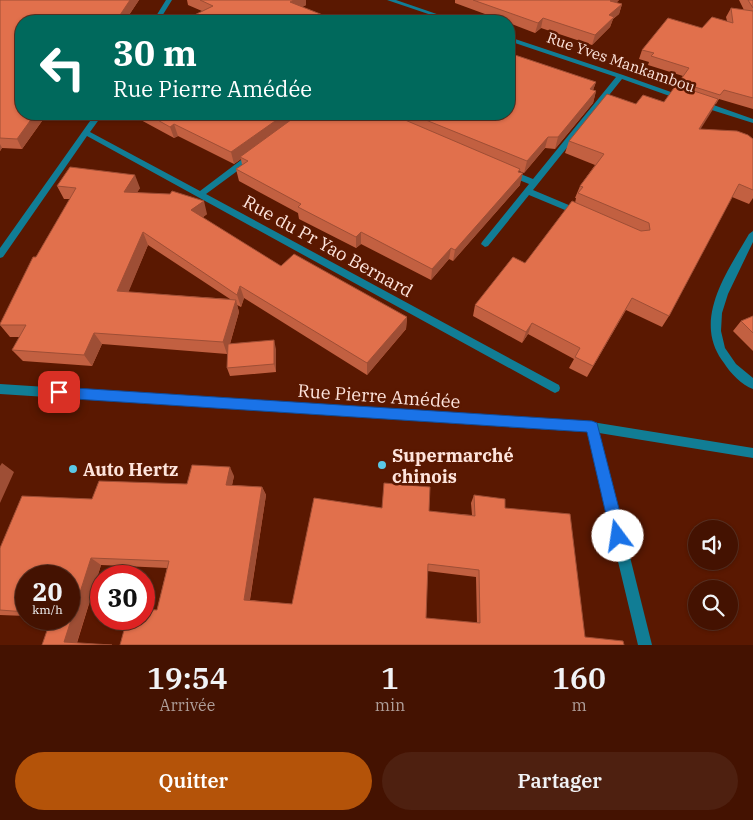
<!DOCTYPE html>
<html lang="fr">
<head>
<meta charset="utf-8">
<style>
	:root { --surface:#441201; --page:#4e2010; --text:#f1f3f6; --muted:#af9e99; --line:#5c3223; --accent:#b45309 }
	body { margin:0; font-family:"IBM Plex Serif",serif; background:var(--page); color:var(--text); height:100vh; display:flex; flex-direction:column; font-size:19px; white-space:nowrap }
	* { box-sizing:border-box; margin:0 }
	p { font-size:16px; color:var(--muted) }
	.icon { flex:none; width:28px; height:28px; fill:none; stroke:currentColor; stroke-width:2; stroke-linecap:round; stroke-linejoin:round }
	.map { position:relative; height:645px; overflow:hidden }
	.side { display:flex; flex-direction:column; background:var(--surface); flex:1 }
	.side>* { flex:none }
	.hud { position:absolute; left:15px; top:15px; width:500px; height:105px; border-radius:20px; box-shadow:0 1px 4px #0004,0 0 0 1px var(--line); background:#00695c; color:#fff; overflow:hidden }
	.tools { position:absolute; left:688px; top:520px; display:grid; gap:10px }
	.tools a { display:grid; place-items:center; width:50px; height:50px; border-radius:50%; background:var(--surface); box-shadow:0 1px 4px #0004,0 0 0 1px var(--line); font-size:25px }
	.speed { position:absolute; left:15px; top:565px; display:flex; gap:10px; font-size:25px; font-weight:700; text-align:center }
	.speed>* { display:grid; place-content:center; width:65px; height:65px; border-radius:50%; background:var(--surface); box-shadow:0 1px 4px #0004,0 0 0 1px var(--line); line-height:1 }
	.speed small { font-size:12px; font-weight:400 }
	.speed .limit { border:8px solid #d22; background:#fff; color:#111 }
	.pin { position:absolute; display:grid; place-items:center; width:42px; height:42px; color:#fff; margin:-21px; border-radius:10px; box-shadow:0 2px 8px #0006 }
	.me { position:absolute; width:55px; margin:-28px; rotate:346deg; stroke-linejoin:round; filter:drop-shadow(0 0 4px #0008) }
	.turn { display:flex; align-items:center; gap:18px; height:105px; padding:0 15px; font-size:22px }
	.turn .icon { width:65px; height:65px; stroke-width:2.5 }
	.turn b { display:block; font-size:35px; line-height:42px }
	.eta { display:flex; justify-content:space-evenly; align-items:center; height:85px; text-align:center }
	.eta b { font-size:30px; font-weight:600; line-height:35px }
	.action { display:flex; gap:10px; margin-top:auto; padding:10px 15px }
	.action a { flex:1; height:58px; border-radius:30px; background:var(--accent); color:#fff; font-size:20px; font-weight:600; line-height:58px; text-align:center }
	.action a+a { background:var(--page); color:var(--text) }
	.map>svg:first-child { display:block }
</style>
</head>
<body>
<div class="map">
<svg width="753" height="645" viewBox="0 0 753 645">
	<rect width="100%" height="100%" fill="#5a1801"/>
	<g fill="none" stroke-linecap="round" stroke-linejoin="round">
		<path fill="#117d95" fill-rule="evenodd" d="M166 0H172L159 21H153Z
			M387 0H396L457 21H449Z
			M509 37 623 75 685 97 678 99 622 79 533 190 583 211 584 213 583 215H577L529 195 488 246 485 247 481 244 482 242 529 184 507 175V171H513L533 179 616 77 509 41Z
			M699 102H705L753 119V123L699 106Z
			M95 114H103L90 132 200 191 249 154H255V158L206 194 559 385 560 388 559 391 555 393 551 391 87 136 3 257 0 258V248Z
			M753 231V242L728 294 722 313 721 331 725 348 736 364 753 378V389C742 385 730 373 724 363 717 354 712 343 711 331 708 297 733 262 749 234Z
			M0 384 592 422 753 448V458L599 433 652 645H638L587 432 0 394Z"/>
	</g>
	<path fill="#c26041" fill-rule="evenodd" d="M0 0H139L125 21H21V114H47L22 149 2 148 0 151Z
		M187 0H306V5L302 7 202 11 188 5Z
		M455 0H619L616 3 622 4 619 14 613 19 610 27 592 45 541 28 535 33 509 23V21H504L455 3Z
		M739 0H753V109L719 99 716 104H715L700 129 753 139V198L749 204 732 197 669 316 662 327 626 310 587 377 569 368 574 359 528 334 522 343 473 316 475 305 525 263 575 203 576 198H575L580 186 595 165 565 153 569 141 636 104 664 102 677 85 683 76 648 65 649 62 639 59 642 50 702 28 727 21 726 17 731 8 744 10Z
		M596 82 593 90 596 91 593 103 555 149 545 148 524 173 519 171 520 185 453 261 449 259 431 280 361 244 356 248 299 219 298 213 239 181 236 169 242 165 241 159 234 164 178 136 174 138 139 119 137 114H509Z
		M57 186 140 188 137 192 207 214 202 218 281 266 407 317 406 329 367 375 244 298 241 307 237 305 239 312 230 344 276 349V372L230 376 227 368V354L102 344 92 366 23 361 12 350 20 337H10L0 325V324L36 257 70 199H64ZM148 245 230 299 128 292Z
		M753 316V351L733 331 741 321Z
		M234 476 232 485 262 487 266 495 250 600 292 604 382 508 472 515 471 503 474 495 505 508 585 637 157 610 167 568 101 565 77 643 42 645 69 619 26 576V616L0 615V548L92 499ZM427 571 476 577 477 623 426 618Z"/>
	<path fill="#9e4e35" d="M130 0H139L125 21H116Z
		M294 0H306V5L291 13 290 2Z
		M611 0H619L607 10Z
		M622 4 619 14 613 19 610 27 592 45 595 35 609 15Z
		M543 18 541 28 535 33 538 23Z
		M596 82 592 93 590 89Z
		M596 91 593 103 555 149 558 137Z
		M718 99 712 111 693 141 699 129Z
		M35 114H47L22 149 17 139Z
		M285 114H302L240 157 241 159 234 164 231 152Z
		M174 124 178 136 174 138 170 127Z
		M548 137 545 148 524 173 527 161Z
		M0 144 2 148 0 151Z
		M520 169 518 179 523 173 520 185 453 261 455 250Z
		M135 175 140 188 130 204 124 192Z
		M204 201 207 214 195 223 191 210Z
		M143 232 148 245 124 303 117 291Z
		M361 232V244L356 248V237Z
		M451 248 449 259 431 280 432 269Z
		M240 286 244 298 241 307 237 295Z
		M236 300 239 312 227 354 223 342Z
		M407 317 406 329 367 375V363Z
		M532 323 528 334 522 343 526 332Z
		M94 333 102 344 92 366 84 355Z
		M274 340 276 349V372L274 364Z
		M2 463 14 472 0 503V466Z
		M230 467 234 476 230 494 226 485Z
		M262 487 266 495 249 605 244 600Z
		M91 558 101 565 76 645 64 642Z"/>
	<path fill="#e1704c" stroke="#9e4e35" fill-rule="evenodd" d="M0 0H130L116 21H21V114H35L17 139 0 138Z
		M200 0H294L290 2 338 21H182L213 6Z
		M473 0H611L610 1 622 4 609 15 614 17 595 35 543 18 538 23Z
		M748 0H753V8Z
		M731 8 753 11V98L724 90 720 95 679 82 689 68 651 56 654 53 642 50 668 18 702 28 712 17 733 23Z
		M509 53 596 82 590 89 596 91 558 137H548L527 161 411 114H509Z
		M676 85 718 99 699 129 737 131 748 135 753 139V190L739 184 669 316 632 298 593 366 575 357 580 348 532 323 526 332 475 305 513 257 525 263 572 201 641 231 650 230 649 223 578 193 583 187 580 186 604 154 569 141 607 94 636 104 643 95 664 102Z
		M147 114H285L231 152 174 124 170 127Z
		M299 114H391L520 169 518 172 523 173 455 250 451 248 432 269 361 232 356 237 298 207 301 204 236 169 248 161 240 157Z
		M70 167 135 175 124 192 170 194 172 191 204 201 191 210 281 266 294 254 407 317 367 363 240 286 237 295 143 232 117 291 236 300 223 342 94 333 84 355 12 350 26 325H0V324L33 257H36L76 188 57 186Z
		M753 316V333L741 321Z
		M274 340V364L227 368 228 344Z
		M192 465 230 467 226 485 262 487 244 600 292 604 314 498 382 508 384 483 430 487 429 511 475 516 474 495 505 499V508L570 514 585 637 623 641 624 645H120L127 619H144V609L157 610 169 561 91 558 64 642 112 645H42L51 619H69V576H26V612L0 610V548L22 496 92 499 99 481 187 484ZM428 564 479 570 480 623 426 618Z"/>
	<path fill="#1a73e8" stroke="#114b97" d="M59 387 592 421 597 423 598 427 626 536 624 541 618 543 613 541 611 536 587 432 59 398 53 392Z"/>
	<g fill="#5ac8e6" stroke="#5a1801" stroke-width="2">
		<circle cx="382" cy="465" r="5"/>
		<circle cx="73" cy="469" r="5"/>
	</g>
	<g text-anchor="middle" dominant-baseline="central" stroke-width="5" stroke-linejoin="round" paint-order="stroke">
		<g font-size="15" fill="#fee4dc" stroke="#5a1801">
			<text transform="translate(621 62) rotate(19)">Rue Yves Mankambou</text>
		</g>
		<g font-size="18" fill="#fee4dc" stroke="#5a1801">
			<text transform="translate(328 246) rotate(29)">Rue du Pr Yao Bernard</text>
			<text transform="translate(379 396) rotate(4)">Rue Pierre Amédée</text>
		</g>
		<g font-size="18" font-weight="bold" fill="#fee4dc" stroke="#5a1801" text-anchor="start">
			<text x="392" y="455">Supermarché<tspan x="392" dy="21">chinois</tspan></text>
			<text x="83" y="469">Auto Hertz</text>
		</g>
	</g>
</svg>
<div class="tools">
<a><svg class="icon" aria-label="sound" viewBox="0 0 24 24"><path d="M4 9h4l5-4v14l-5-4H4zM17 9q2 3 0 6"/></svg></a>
<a><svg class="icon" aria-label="search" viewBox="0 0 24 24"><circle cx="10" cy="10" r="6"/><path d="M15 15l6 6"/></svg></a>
</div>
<div class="speed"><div>20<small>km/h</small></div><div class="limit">30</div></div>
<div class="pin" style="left:59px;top:392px;background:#d93025"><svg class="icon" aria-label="arrive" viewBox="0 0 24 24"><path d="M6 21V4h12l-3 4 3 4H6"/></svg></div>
<svg class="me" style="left:618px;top:536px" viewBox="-20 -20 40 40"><circle r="19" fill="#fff"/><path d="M0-13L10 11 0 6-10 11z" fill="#1a73e8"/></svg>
<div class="hud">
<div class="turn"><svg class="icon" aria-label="left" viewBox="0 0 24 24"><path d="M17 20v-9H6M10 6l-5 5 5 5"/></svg><div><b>30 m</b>Rue Pierre Amédée</div></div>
</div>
</div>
<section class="side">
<div class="eta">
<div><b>19:54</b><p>Arrivée</p></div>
<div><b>1</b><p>min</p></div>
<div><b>160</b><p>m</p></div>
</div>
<div class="action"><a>Quitter</a><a>Partager</a></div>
</section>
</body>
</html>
